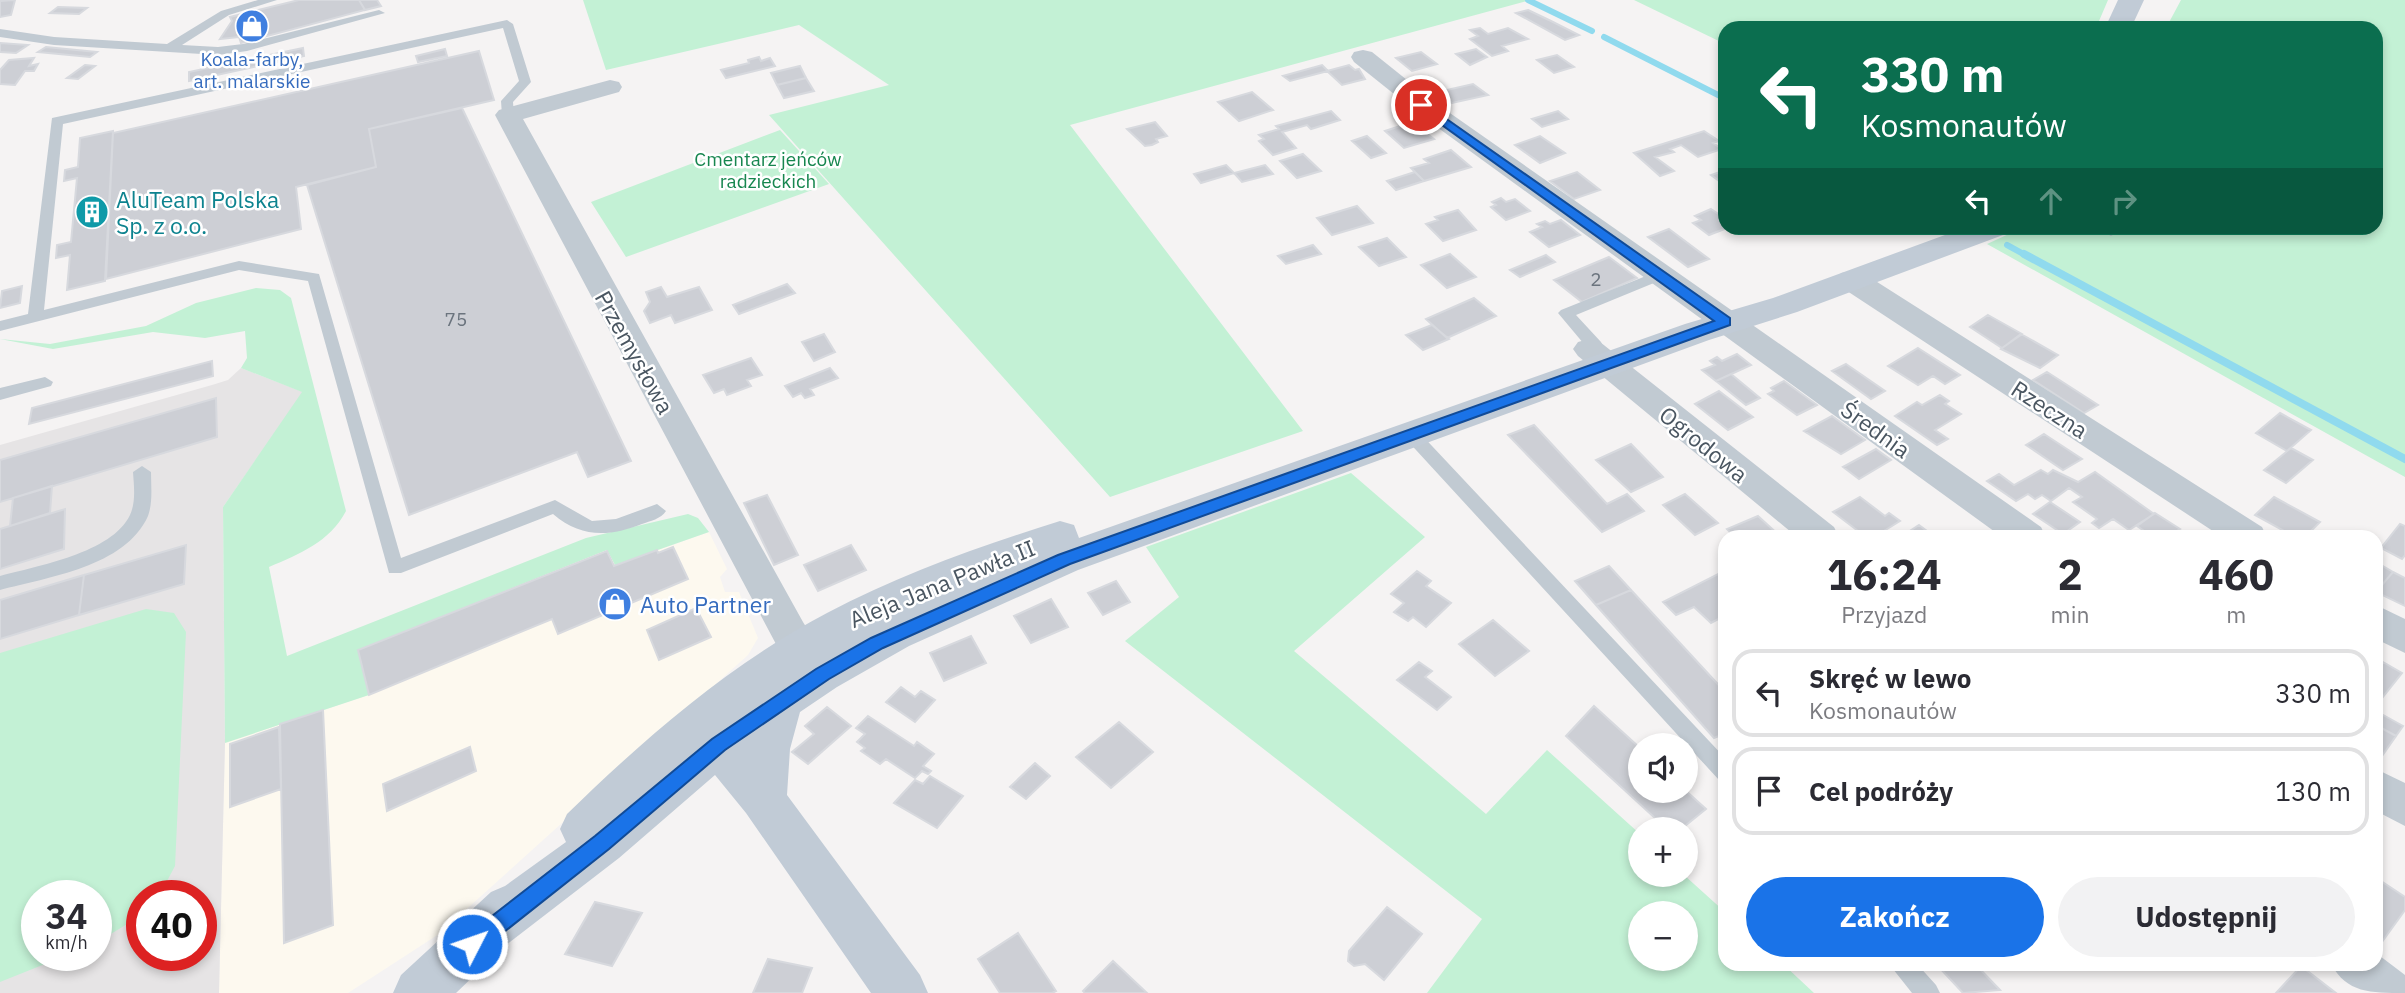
<!DOCTYPE html>
<html lang="pl">
<head>
<meta charset="utf-8">
<style>
	:root { --surface:#fff; --page:#f2f2f3; --text:#2b2b33; --muted:#7c7c81; --line:#e1e1e2; --accent:#1a73e8 }
	body { margin:0; font-family:"IBM Plex Sans",sans-serif; background:var(--page); color:var(--text); height:100vh; display:flex; flex-direction:column; font-size:26px; white-space:nowrap }
	* { box-sizing:border-box; margin:0 }
	p { font-size:23px; color:var(--muted) }
	.icon { flex:none; width:38px; height:38px; fill:none; stroke:currentColor; stroke-width:2; stroke-linecap:round; stroke-linejoin:round }
	.map { position:relative; flex:1; overflow:hidden }
	.drawer { position:absolute; left:1718px; top:530px; width:665px; height:441px; display:flex; flex-direction:column; background:var(--surface); border-radius:21px; box-shadow:0 4px 10px #0003 }
	.drawer>* { flex:none }
	.top-card { position:absolute; left:1718px; top:21px; width:665px; height:214px; border-radius:21px; box-shadow:0 4px 10px #0003; background:#0b6e4f; color:#fff; overflow:hidden }
	.buttons { position:absolute; left:1628px; top:733px; display:grid; gap:14px }
	.buttons a { display:grid; place-items:center; width:70px; height:70px; border-radius:50%; background:var(--surface); box-shadow:0 4px 10px #0003; font-size:35px }
	.speed { position:absolute; left:21px; top:880px; display:flex; gap:14px; font-size:35px; font-weight:700; text-align:center }
	.speed>* { display:grid; place-content:center; width:91px; height:91px; border-radius:50%; background:var(--surface); box-shadow:0 4px 10px #0003; line-height:1 }
	.speed small { font-size:18px; font-weight:400 }
	.speed .limit { border:10px solid #d22; background:#fff; color:#111 }
	.pin { position:absolute; display:grid; place-items:center; width:60px; height:60px; color:#fff; margin:-30px; border:4px solid #fff; border-radius:50%; box-shadow:0 2px 7px #0007 }
	.me { position:absolute; width:77px; margin:-38px; rotate:49deg; stroke-linejoin:round; filter:drop-shadow(0 0 5px #0008) }
	.turn { display:flex; align-items:center; gap:24px; height:147px; padding:0 28px; font-size:32px }
	.turn .icon { width:91px; height:91px; stroke-width:2.5 }
	.turn b { display:block; font-size:49px; line-height:60px }
	.lanes { display:flex; align-items:center; height:66px; padding:0 28px; background:#0003; justify-content:center; gap:35px; direction:ltr }
	.lanes .off { opacity:.35 }
	.eta { display:flex; justify-content:space-evenly; align-items:center; height:119px; text-align:center }
	.eta b { font-size:42px; font-weight:700; line-height:49px }
	.action { display:flex; gap:14px; margin-top:auto; padding:14px 28px }
	.action a { flex:1; height:80px; border-radius:42px; background:var(--accent); color:#fff; font-size:28px; font-weight:700; line-height:80px; text-align:center }
	.action a+a { background:var(--page); color:var(--text) }
	ul { padding:0; list-style:none }
	li { display:flex; align-items:center; gap:21px; height:88px; margin:0 14px 10px; padding:0 14px; border:4px solid var(--line); border-radius:21px }
	li div { flex:1 }
	li b { display:block; font-size:26px }
	li em { font-style:normal }
	.map>svg:first-child { display:block }
</style>
</head>
<body>
<div class="map">
<svg width="2405" height="993" viewBox="0 0 2405 993">
	<rect width="100%" height="100%" fill="#f5f3f3"/>
	<path fill="#fdf9ef" d="M709 532 727 569 720 577 725 592H739L758 638 748 655 439 934 348 993H219L225 743 368 695 357 650 607 549 616 565Z"/>
	<path fill="#e6e4e5" fill-rule="evenodd" d="M241 368 303 392 223 507 225 743 219 993H0V445L212 385 228 380ZM37 896H96V956H37ZM142 896H201V956H142Z"/>
	<path fill="#c3f1d5" fill-rule="evenodd" d="M583 0H1531L1070 125 1303 431 1110 497 769 115 889 85 799 25 606 70Z
		M1634 0H2108L2096 28H1726L1725 44Z
		M2181 0H2405V477L1987 244 2022 228H2376V28H2166Z
		M780 130 829 184 626 257 591 202Z
		M256 288 280 290 291 298 346 511C330 542 299 554 269 567L287 656 586 538 688 514 698 518 709 532 615 565 607 550 358 650 369 695 225 743 223 507 302 392 241 368 247 358 245 331 205 338 153 332 53 349 0 339 50 344 146 326 196 303Z
		M1351 473 1425 537 1294 651 1486 814 1547 750 1640 834V875H1684L1725 912 1726 964H1783L1814 993H1427L1482 919 1125 641 1179 597 1146 547ZM1640 914H1685V959H1640Z
		M146 609 174 613 186 632 175 866 159 896H142V915L96 943V896H37V956H65L0 982V653Z"/>
	<g fill="none" stroke-linecap="round" stroke-linejoin="round">
		<path stroke="#90daee" stroke-width="6" d="M1528 0 1592 31
			M1604 37 1726 99
			M2007 245 2027 256"/>
		<path stroke="#90daee" stroke-width="8" d="M2024 254 2405 459"/>
	</g>
	<path fill="#cdcfd5" stroke="#d7d9de" stroke-width="2" d="M15 0 11 15 0 17V1Z
		M299 0H359L365 10 241 43 239 37 220 39 232 21 230 17Z
		M359 0H377L381 6 365 10Z
		M58 7 87 8 79 14 50 13Z
		M1528 10 1551 21 1579 35 1565 40 1516 13Z
		M1480 28 1488 34 1508 28 1528 39 1502 46 1508 51 1492 56 1470 39 1478 36 1470 30Z
		M0 43 28 45 16 53 0 52Z
		M46 47 97 52 90 57 38 52Z
		M303 48 304 56 189 81V72Z
		M445 49 447 56 418 62 416 56Z
		M1476 49 1487 57 1470 65 1456 54Z
		M479 51 494 100 369 129 376 167 296 187 301 229 106 279 113 133Z
		M1421 52 1437 64 1412 71 1396 58Z
		M1557 55 1574 67 1554 73 1537 60Z
		M759 57 761 61 770 58 775 66 726 78 721 70 749 63 748 60Z
		M34 58 29 66 38 64 34 71H25L15 85 0 84V70L9 60Z
		M85 65 95 66 78 79 67 78Z
		M1322 65 1328 71 1290 81 1283 76Z
		M1349 65 1355 70 1359 69 1365 79 1342 85 1327 71Z
		M800 66 806 78 777 85 771 73Z
		M806 78 814 91 784 98 777 85Z
		M1473 84 1488 95 1452 103 1438 92Z
		M1252 92 1273 110 1239 121 1218 102Z
		M462 108 631 461 588 477 577 452 409 515 307 185 376 167 369 129Z
		M1331 111 1340 120 1311 129 1307 125 1282 132 1296 148 1273 155 1259 141 1264 139 1259 135 1279 129 1276 126Z
		M1558 111 1568 119 1542 127 1532 119Z
		M1155 122 1167 136 1156 139 1158 142 1152 145 1145 146 1127 129Z
		M1412 122 1434 139 1404 148 1385 131Z
		M113 131 105 281 67 290 70 255 56 258 57 245 71 242 77 178 64 181 65 170 78 167 80 138Z
		M1704 131 1719 141 1713 143 1722 149 1698 157 1681 145 1670 149 1674 152 1655 157 1674 171 1660 176 1634 153Z
		M1367 136 1386 153 1371 158 1352 141Z
		M1540 136 1565 153 1540 163 1515 145Z
		M1451 150 1471 167 1424 181 1411 168 1429 163 1424 159Z
		M1303 154 1321 171 1297 178 1280 161Z
		M1226 165 1234 173 1201 183 1194 174Z
		M1265 165 1273 174 1242 182 1234 173Z
		M1726 170V186L1711 175Z
		M1415 172 1424 181 1396 190 1387 181Z
		M1577 172 1600 190 1574 199 1550 181Z
		M1501 198 1506 202 1515 199 1530 211 1506 220 1491 207 1496 205 1492 202Z
		M1357 206 1373 223 1332 235 1317 218Z
		M1711 209 1726 219 1727 228 1709 235 1693 223 1701 220 1695 216Z
		M1458 210 1476 230 1443 241 1426 224 1438 220 1435 217Z
		M1561 220 1580 235 1549 247 1530 232 1542 227 1537 224 1545 221 1550 224Z
		M1669 229 1709 259 1688 267 1648 237Z
		M1387 238 1406 257 1379 266 1359 247Z
		M1313 245 1321 254 1286 264 1278 256Z
		M1450 254 1476 277 1447 288 1421 265Z
		M1546 255 1555 262 1520 277 1510 270Z
		M1609 257 1637 278 1582 302 1554 280Z
		M787 284 795 293 739 314 733 305Z
		M22 286 20 303 0 308 2 291Z
		M661 287 667 297 699 287 712 310 675 323 671 315 650 323 644 311 650 302 646 292Z
		M1474 298 1496 316 1447 338 1426 319Z
		M1988 315 2022 334 2002 348 1970 327Z
		M1432 325 1449 339 1423 350 1406 335Z
		M824 334 835 352 814 361 802 342Z
		M2021 334 2058 355 2040 368 2001 349Z
		M1918 348 1960 375 1945 384 1933 376 1918 385 1888 366Z
		M1737 354 1751 365 1716 381 1702 370 1715 365 1710 361 1717 357 1722 361Z
		M751 358 762 375 747 380 751 386 727 395 724 389 714 393 703 375Z
		M212 361 213 376 29 424 32 408Z
		M1846 364 1885 391 1871 399 1832 371Z
		M830 368 838 378 810 389 814 395 805 398 801 393 793 397 785 386Z
		M2047 372 2098 405 2084 413 2033 380Z
		M1731 374 1760 398 1746 405 1716 381Z
		M1784 381 1817 405 1797 415 1768 394 1774 391 1771 388Z
		M1719 391 1753 417 1728 430 1695 404Z
		M1940 395 1949 401 1945 404 1961 414 1935 430 1948 439 1937 445 1895 416 1917 402 1922 405Z
		M216 398 217 437 0 502V460Z
		M2280 413 2311 430 2287 451 2256 433Z
		M1832 416 1865 440 1841 454 1804 431Z
		M1534 425 1607 504 1627 494 1644 511 1602 532 1508 435Z
		M2044 434 2082 459 2063 470 2026 445Z
		M1631 444 1663 477 1631 492 1596 460Z
		M2291 448 2313 460 2286 483 2264 470Z
		M1876 449 1891 460 1859 479 1843 467Z
		M2041 470 2048 474 2053 470 2078 482 2095 472 2154 514 2129 530 2113 519 2099 528 2092 523 2097 519 2073 502 2082 497 2069 488 2051 501 2042 495 2035 499 2028 494 2016 501 1987 481 1999 474 2014 485Z
		M52 486 50 513 10 526 13 498Z
		M1685 494 1718 523 1695 535 1663 505Z
		M767 495 798 555 774 565 744 503Z
		M1860 497 1885 516 1889 513 1900 521 1874 537H1866L1833 512Z
		M2274 497 2320 522 2305 537H2295L2255 515Z
		M2050 502 2080 522 2063 534 2033 514Z
		M65 509 64 549 0 569V529Z
		M2155 513 2180 529 2168 537H2153L2137 526Z
		M1758 516 1781 537H1735L1727 529Z
		M2400 524 2405 526V555L2402 559 2381 548Z
		M1919 525 1935 537 1902 536Z
		M186 545 184 584 79 615 84 575Z
		M851 545 866 570 818 591 804 565Z
		M673 547 688 579 558 634 552 619 369 695 358 650 607 551 614 566 657 550 658 553Z
		M2376 562 2393 572 2376 592Z
		M1609 566 1631 590 1596 605 1575 581Z
		M1417 571 1431 581 1426 586 1451 603 1426 627 1413 617 1408 621 1394 612 1404 603 1391 594Z
		M1724 571 1726 615 1711 623 1694 607 1676 615 1663 602Z
		M2393 572 2405 578V606L2376 592Z
		M84 575 79 615 0 639V600Z
		M1116 581 1130 602 1103 615 1088 593Z
		M1631 590 1726 693V733L1714 738 1596 605Z
		M1051 599 1068 627 1031 643 1014 616Z
		M696 608 711 637 659 660 647 630Z
		M1493 620 1529 651 1495 676 1459 644Z
		M971 636 986 663 944 681 930 653Z
		M1419 662 1432 671 1425 677 1451 697 1437 710 1397 680Z
		M2383 662 2402 673 2378 703 2376 671Z
		M901 687 915 697 921 691 935 700 915 722 886 702Z
		M1594 706 1640 748V791L1685 790 1706 809 1680 830H1668L1583 752 1566 736Z
		M827 707 851 726 808 764 792 752 814 734 805 726Z
		M323 710 333 925 284 943 280 724Z
		M2376 711 2403 726 2396 736 2376 725Z
		M868 716 914 746 917 742 934 754 923 766 931 771 928 774 922 771 915 778 886 759 880 764 861 751 865 748 857 742 865 734 856 728Z
		M1119 722 1153 752 1111 788 1076 757Z
		M2376 725 2396 736 2382 756 2376 753Z
		M279 727 281 789 230 807V744Z
		M470 747 476 771 387 811 383 784Z
		M1035 763 1050 776 1026 799 1010 787Z
		M930 776 963 796 937 828 894 803 915 780 923 784Z
		M2381 881 2405 897V910L2382 942 2376 938V887Z
		M595 902 642 913 612 966 565 954Z
		M1387 907 1422 934 1384 980 1365 964 1354 966 1348 961 1349 951Z
		M1018 933 1056 991 1052 993H1000L978 959Z
		M768 959 812 968 802 993H753Z
		M1113 961 1147 993H1085L1083 991Z
		M1936 964H1975L2000 990 1963 993Z
		M2301 966 2336 993H2276Z"/>
	<g fill="none" stroke-linecap="round" stroke-linejoin="round">
		<path fill="#c1cad2" fill-rule="evenodd" d="M258 0H277L229 15 182 45 218 47 243 44 379 10 385 13 247 51 218 55 54 45 0 37V29L54 37 167 44 221 11Z
			M507 20 513 24 531 82 513 102 514 115 508 119 502 115 501 101 519 81 503 28 63 124 44 310 239 261 319 274 401 558 555 500 592 521 616 519 657 504 666 511C661 519 650 521 642 524 609 537 581 538 553 514L401 573H389L308 281 239 270 0 331V321L28 314 52 118Z
			M1912 228H1928L1930 230 1923 234Z
			M2096 228H2113L2118 232 2111 236Z
			M1661 270 1668 275 1666 278 1576 315 1601 342 1603 346 1601 350H1589L1558 313 1561 310Z
			M45 377 53 382 51 386 0 400V388Z
			M1411 428 1417 430 1726 759V783L1719 780 1405 438 1403 434Z
			M142 466 151 472C151 486 153 502 148 516 125 567 48 577 0 590V576C37 566 112 553 130 515 136 502 134 486 133 472Z
			M1889 964H1917L1936 985 1940 993H1912Z"/>
		<path fill="#c1cad2" fill-rule="evenodd" d="M1363 50 1372 52 1437 104 2041 527 2046 537H2002L1419 114 1354 62 1351 57 1354 52Z
			M610 80 619 82 622 87 619 92 523 119 803 622C813 640 830 653 840 672L834 683C810 692 801 678 785 661L495 115 499 110Z
			M1852 271 1863 273 2262 527 2267 537H2222L1841 287 1837 280 1841 273Z
			M1589 339 1600 342 1834 527 1839 537H1797L1578 356 1573 349 1578 342Z
			M2376 605 2405 619V653L2376 639Z
			M2376 769 2405 783V826L2376 811Z
			M2376 953 2405 975V993C2370 993 2347 993 2331 964H2376Z"/>
		<path fill="#c1cbd6" fill-rule="evenodd" d="M2118 0H2144L2131 28H2105Z
			M1964 228H2008L2003 235 1797 312 1709 340 1078 570 909 646 837 687 800 712 790 749 787 795 920 975 928 993H871L746 813 715 775 619 858 506 945 456 993H393L401 975 491 892 505 886 566 842 560 829 567 814C645 738 730 664 827 613 901 574 981 546 1060 521L1074 525 1079 538 1685 324 1773 298Z"/>
	</g>
	<path fill="#1a73e8" stroke="#114b97" stroke-width="2" d="M1421 101 1730 318V325L1070 564 883 648 829 679 725 750 609 849 480 951 472 954 465 951 462 944 465 937 595 836 712 739 816 669 871 638 1058 555 1714 321 1417 107 1416 105Z"/>
	<defs>
		<symbol id="shop-disc" viewBox="-11 -11 22 22"><circle r="9.5" fill="#3f7fe0" stroke="#fff"/><path d="M-5-2.5h2.3a2.7 3.5 0 0 1 5.4 0H5L5.5 6h-11ZM-1.5-2.5h3a1.5 2.3 0 0 0-3 0Z" fill="#fff"/></symbol>
		<symbol id="building-disc" viewBox="-11 -11 22 22"><circle r="9.5" fill="#0f9aa8" stroke="#fff"/><path d="M-4-6H4V6H1V3H-1V6H-4ZM-2.5-4.3h1.7v1.8h-1.7ZM.8-4.3h1.7v1.8H.8ZM-2.5-1h1.7V.8h-1.7ZM.8-1h1.7V.8H.8Z" fill="#fff"/></symbol>
	</defs>
	<g fill-rule="evenodd">
		<use href="#shop-disc" x="233" y="7" width="38" height="38"/>
		<use href="#building-disc" x="73" y="193" width="38" height="38"/>
		<use href="#shop-disc" x="596" y="585" width="38" height="38"/>
	</g>
	<g text-anchor="middle" dominant-baseline="central" stroke-width="5" stroke-linejoin="round" paint-order="stroke">
		<g font-size="19" fill="#366cbe" stroke="#fff">
			<text x="252" y="59">Koala-farby,<tspan x="252" dy="22">art. malarskie</tspan></text>
		</g>
		<g font-size="19" fill="#17864f" stroke="#fff">
			<text x="768" y="159">Cmentarz jeńców<tspan x="768" dy="22">radzieckich</tspan></text>
		</g>
		<g font-size="19" fill="#6b747e">
			<text x="1596" y="279">2</text>
			<text x="456" y="319">75</text>
		</g>
		<g font-size="23" fill="#0d838f" stroke="#fff" text-anchor="start">
			<text x="116" y="199">AluTeam Polska<tspan x="116" dy="26">Sp. z o.o.</tspan></text>
		</g>
		<g font-size="23" fill="#4a5661" stroke="#fff">
			<text transform="translate(635 352) rotate(61)">Przemysłowa</text>
			<text transform="translate(2050 409) rotate(33)">Rzeczna</text>
			<text transform="translate(1876 429) rotate(36)">Średnia</text>
			<text transform="translate(1704 444) rotate(39)">Ogrodowa</text>
			<text transform="translate(942 583) rotate(-22)">Aleja Jana Pawła II</text>
		</g>
		<g font-size="23" fill="#366cbe" stroke="#fff" text-anchor="start">
			<text x="640" y="604">Auto Partner</text>
		</g>
	</g>
</svg>
<div class="buttons">
<a><svg class="icon" aria-label="sound" viewBox="0 0 24 24"><path d="M4 9h4l5-4v14l-5-4H4zM17 9q2 3 0 6"/></svg></a>
<a>+</a>
<a>−</a>
</div>
<div class="speed"><div>34<small>km/h</small></div><div class="limit">40</div></div>
<div class="pin" style="left:1421px;top:105px;background:#d93025"><svg class="icon" aria-label="arrive" viewBox="0 0 24 24"><path d="M6 21V4h12l-3 4 3 4H6"/></svg></div>
<svg class="me" style="left:472px;top:944px" viewBox="-20 -20 40 40"><circle r="17" fill="#1a73e8" stroke="#fff" stroke-width="3"/><path d="M0-11L8 9 0 5-8 9z" fill="#fff"/></svg>
<div class="top-card">
<div class="turn"><svg class="icon" aria-label="left" viewBox="0 0 24 24"><path d="M17 20v-9H6M10 6l-5 5 5 5"/></svg><div><b>330 m</b>Kosmonautów</div></div>
<div class="lanes"><svg class="icon" aria-label="left" viewBox="0 0 24 24"><path d="M17 20v-9H6M10 6l-5 5 5 5"/></svg><svg class="icon off" aria-label="ahead" viewBox="0 0 24 24"><path d="M12 20V5M6 11l6-6 6 6"/></svg><svg class="icon off" aria-label="right" viewBox="0 0 24 24"><path d="M7 20v-9h11M14 6l5 5-5 5"/></svg></div>
</div>
<section class="drawer">
<div class="eta">
<div><b>16:24</b><p>Przyjazd</p></div>
<div><b>2</b><p>min</p></div>
<div><b>460</b><p>m</p></div>
</div>
<ul>
<li><svg class="icon" aria-label="left" viewBox="0 0 24 24"><path d="M17 20v-9H6M10 6l-5 5 5 5"/></svg><div><b>Skręć w lewo</b><p>Kosmonautów</p></div><em>330 m</em></li>
<li><svg class="icon" aria-label="arrive" viewBox="0 0 24 24"><path d="M6 21V4h12l-3 4 3 4H6"/></svg><div><b>Cel podróży</b></div><em>130 m</em></li>
</ul>
<div class="action"><a>Zakończ</a><a>Udostępnij</a></div>
</section>
</div>
</body>
</html>
